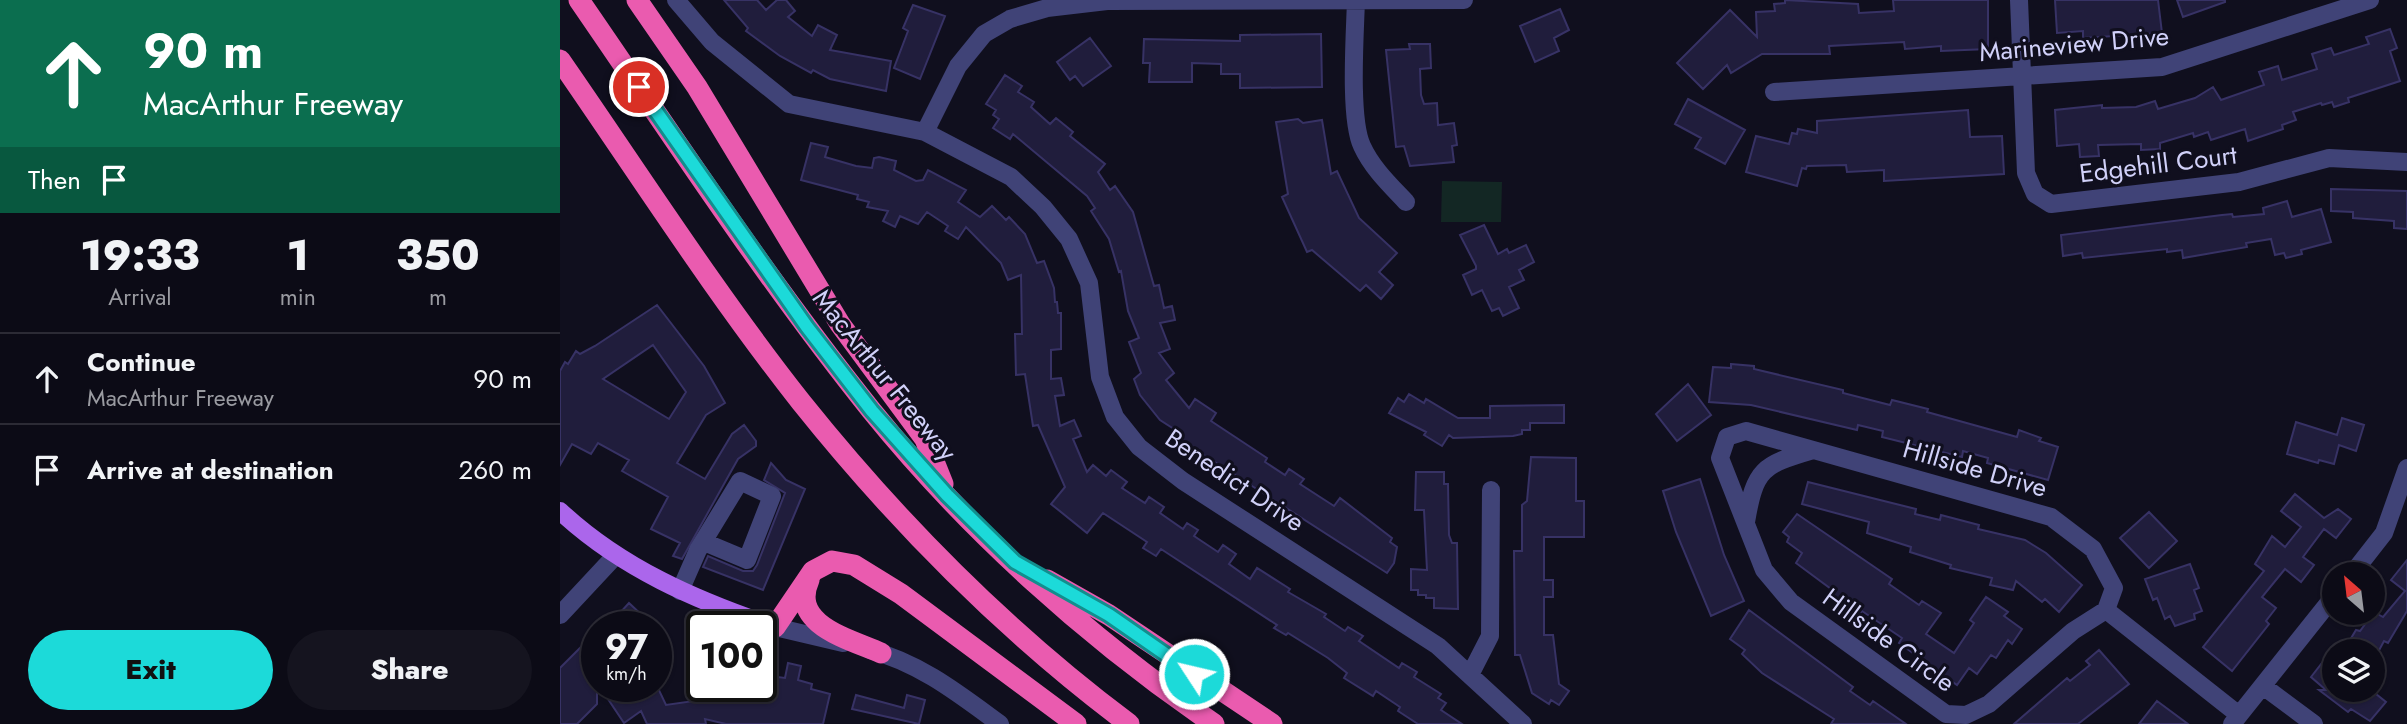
<!DOCTYPE html>
<html lang="en">
<head>
<meta charset="utf-8">
<style>
	:root { --surface:#0c0b16; --page:#15141f; --text:#f1f3f6; --muted:#9a9ba1; --line:#2c2b35; --accent:#1cdad9 }
	body { margin:0; font-family:Jost,sans-serif; background:var(--page); color:var(--text); height:100vh; display:flex; flex-direction:column; font-size:26px; white-space:nowrap }
	* { box-sizing:border-box; margin:0 }
	p { font-size:23px; color:var(--muted) }
	.icon { flex:none; width:38px; height:38px; fill:none; stroke:currentColor; stroke-width:2; stroke-linecap:round; stroke-linejoin:round }
	.map { position:relative; flex:1; overflow:hidden }
	.sheet { display:flex; flex-direction:column; background:var(--surface); width:560px }
	.sheet>* { flex:none }
	.guide { background:#0b6e4f; color:#fff; overflow:hidden }
	.needle { width:46px; rotate:332deg }
	.buttons { position:absolute; left:1762px; top:562px; display:grid; gap:14px }
	.buttons a { display:grid; place-items:center; width:63px; height:63px; border-radius:50%; background:var(--surface); box-shadow:0 2px 5px #0004,0 0 0 2px var(--line); font-size:35px }
	.speed { position:absolute; left:21px; top:611px; display:flex; gap:14px; font-size:35px; font-weight:700; text-align:center }
	.speed>* { display:grid; place-content:center; width:91px; height:91px; border-radius:50%; background:var(--surface); box-shadow:0 2px 5px #0004,0 0 0 2px var(--line); line-height:1 }
	.speed small { font-size:18px; font-weight:400 }
	.speed .limit { border:4px solid #111; border-radius:10px; background:#fff; color:#111 }
	.pin { position:absolute; display:grid; place-items:center; width:60px; height:60px; color:#fff; margin:-30px; border:4px solid #fff; border-radius:50%; box-shadow:0 2px 7px #0007 }
	.me { position:absolute; width:77px; margin:-38px; rotate:305deg; stroke-linejoin:round; filter:drop-shadow(0 0 5px #0008) }
	.turn { display:flex; align-items:center; gap:24px; height:147px; padding:0 28px; font-size:32px }
	.turn .icon { width:91px; height:91px; stroke-width:2.5 }
	.turn b { display:block; font-size:49px; line-height:60px }
	.then { display:flex; align-items:center; height:66px; padding:0 28px; background:#0003; gap:14px; font-size:26px }
	.eta { display:flex; justify-content:space-evenly; align-items:center; height:119px; text-align:center }
	.eta b { font-size:42px; font-weight:800; line-height:49px }
	.primary-button { display:flex; gap:14px; margin-top:auto; padding:14px 28px }
	.primary-button a { flex:1; height:80px; border-radius:42px; background:var(--accent); color:#111; font-size:28px; font-weight:800; line-height:80px; text-align:center }
	.primary-button a+a { background:var(--page); color:var(--text) }
	ul { padding:0; list-style:none }
	li { display:flex; align-items:center; gap:21px; height:91px; padding:0 28px; border-top:2px solid var(--line) }
	li div { flex:1 }
	li b { display:block; font-size:26px }
	li em { font-style:normal }
	main { display:flex; flex:1; min-height:0 }
	.map>svg:first-child { display:block }
</style>
</head>
<body>
<main>
<section class="sheet">
<div class="guide">
<div class="turn"><svg class="icon" aria-label="ahead" viewBox="0 0 24 24"><path d="M12 20V5M6 11l6-6 6 6"/></svg><div><b>90 m</b>MacArthur Freeway</div></div>
<div class="then">Then<svg class="icon" aria-label="arrive" viewBox="0 0 24 24"><path d="M6 21V4h12l-3 4 3 4H6"/></svg></div>
</div>
<div class="eta">
<div><b>19:33</b><p>Arrival</p></div>
<div><b>1</b><p>min</p></div>
<div><b>350</b><p>m</p></div>
</div>
<ul>
<li><svg class="icon" aria-label="ahead" viewBox="0 0 24 24"><path d="M12 20V5M6 11l6-6 6 6"/></svg><div><b>Continue</b><p>MacArthur Freeway</p></div><em>90 m</em></li>
<li><svg class="icon" aria-label="arrive" viewBox="0 0 24 24"><path d="M6 21V4h12l-3 4 3 4H6"/></svg><div><b>Arrive at destination</b></div><em>260 m</em></li>
</ul>
<div class="primary-button"><a>Exit</a><a>Share</a></div>
</section>
<div class="map">
<svg width="1847" height="724" viewBox="0 0 1847 724">
	<rect width="100%" height="100%" fill="#100f1e"/>
	<path fill="#132724" d="M882 181 942 182 941 222H881Z"/>
	<path fill="#201d3c" stroke="#373265" stroke-width="2" fill-rule="evenodd" d="M164 0H197L206 10 217 0H226L235 11 228 17 252 36 258 25 277 35 270 50 331 61 326 91 270 79 253 70 251 73 220 56 186 31 188 28Z
		M1225 0 1298 4 1299 13 1334 11 1333 0H1428V49L1381 51V46L1345 49 1344 42 1269 46 1270 54H1202L1171 73 1167 65 1143 89 1117 63 1170 10 1197 37 1196 12 1215 11 1214 4 1225 3Z
		M1495 0H1598L1602 33 1523 38V31L1497 33Z
		M1617 0H1665V2L1623 17Z
		M353 5 385 16 360 79 334 68 348 31 343 28Z
		M1000 9 1009 30 994 38 999 51 975 62 960 26Z
		M1830 29 1837 48 1830 51 1840 81 1788 98 1789 102 1774 107 1772 102 1762 105 1761 103 1733 112 1736 120 1722 125 1723 129 1688 141 1685 129 1651 140 1648 132 1634 137 1633 133 1600 143V149L1581 150V144L1538 145 1539 156 1520 157 1519 144 1497 146 1495 110 1542 105V108L1576 107 1595 101 1598 109 1635 98 1653 87 1661 100 1704 85 1699 72 1718 66 1722 80 1757 69 1752 54 1771 48 1774 55 1809 44 1806 37Z
		M761 34 762 87 680 88V74H661V64L632 63V82H589L590 63H583L584 39 680 41V35Z
		M530 38 551 66 523 86 515 76 510 80 497 62Z
		M849 44H870L871 68 860 69 861 95 864 104 877 103 878 125 894 123 897 145 892 146 894 162 850 166 844 146 836 147 826 50 850 49Z
		M445 75 462 86 458 92 474 102 471 107 490 124 496 118 513 132 510 136 545 164 538 172 550 190 555 186 573 212 594 286 599 285 604 308 612 306 615 320 600 323 610 349 599 353 614 373 606 380 629 408 635 399 656 413 651 421 707 458 705 462 725 475 729 469 744 479 740 484 774 506 780 498 832 538 830 542 837 547 834 563 827 573 619 439 621 436 617 431 600 420 580 395 574 379 581 373 569 342 579 338 568 311 561 271 559 272 549 239 531 211 535 208 527 196 453 134 450 139 433 128 439 119 433 115 436 110 426 104Z
		M1128 99 1185 130 1165 164 1135 148 1141 138 1115 124Z
		M1408 110 1410 137 1442 136 1444 174 1324 181V170L1287 172 1286 165 1247 166 1246 169 1242 168 1237 186 1186 172 1196 136 1229 144 1232 133 1237 134 1238 129 1257 133V121Z
		M738 119 743 123 762 120 771 174 777 171 799 218 837 253 819 272 833 285 821 299 806 285 800 291 752 250 747 252 722 197 728 194 716 122Z
		M251 143 268 147 265 157 296 166 312 168 314 158 319 157 336 161 334 170 356 181 363 180 368 170 406 190 398 202 420 217 432 206 446 220 449 217 465 234 477 263 484 261 494 288 495 302H497L498 313H501V349L491 350V379L501 378 504 395 495 396 500 426 514 420 521 436 513 439 527 472 533 465 546 476 551 470 567 482 562 488 585 503 589 497 604 507 600 513 623 529 627 523 638 530 634 536 658 552 663 545 676 554 669 564 690 579 697 568 730 589 728 592 766 614 764 617 785 631 788 627 803 636 799 641 839 668 842 663 857 672 854 677 881 694 878 698 886 703 881 710 902 724H858L838 711 840 707 816 691 813 696 784 678 787 673 768 658 728 633 726 635 714 628 717 625 601 549 596 556 583 548 587 542 543 513 527 533 491 504 505 487 478 425 473 426 465 374 456 375 455 334H462L461 275 448 280 441 263 406 227 398 239 385 231 388 226 367 212 358 224 340 216 335 227 323 221 328 211 307 207 309 202 297 199 298 195 241 180Z
		M1771 189 1847 191V229L1834 228V221L1793 218V212L1771 211Z
		M1727 201 1732 217 1761 209 1771 242 1741 250 1742 254 1726 258 1724 253 1715 255 1711 239 1686 243 1687 247 1623 258 1622 250 1607 252V249L1523 258 1522 253 1503 256 1501 235 1662 215 1672 214 1673 217 1704 214 1703 208Z
		M924 225 938 254 947 249 949 253 966 245 974 262 959 270 964 280 949 287 959 308 943 316 939 308 932 311 922 290 912 295 903 275 916 269V266L900 235Z
		M97 305 144 366 165 403 146 415 117 463 145 479 172 434 184 425 196 441V446L178 459 122 559 113 556 120 543 91 529 108 497 62 471 69 460 38 443 31 454 12 444 0 465V371L5 362 8 364 16 351 20 354 35 346ZM93 345 126 392 109 419 43 379Z
		M1171 364 1194 366V369L1283 390V393L1330 405 1332 400 1368 409 1367 412 1457 437 1459 430 1481 438 1479 441 1498 447 1488 480 1427 463 1428 458 1403 451 1402 457 1322 437 1323 431 1298 425 1297 430 1191 405 1149 402 1153 367 1171 368Z
		M1128 384 1151 415 1117 441 1096 414Z
		M849 394 864 403 866 399 898 418H930V406L1004 405V423H970V430H962V434L953 436 893 438 889 435 882 446 864 435 866 432 829 413 838 398 844 402Z
		M1782 418 1804 425 1796 451 1779 445 1774 464 1759 460 1758 463 1727 454 1736 422 1777 435Z
		M971 457 1016 458V501H1024V537H984V580H993V597H984V635H993L999 684 1009 691 999 705 991 700 989 704 972 693 960 655H955L954 551H962V505L967 501Z
		M211 463 226 480 245 489 203 590 143 567 148 556 183 571H193L197 565 225 493 204 480Z
		M856 472H884V484H888L889 535 892 543H897L898 609 874 608V598H866V595H858V590H851V569L867 570 864 510H855Z
		M1140 479 1164 555 1184 601 1151 616 1116 532 1103 491Z
		M1248 482 1356 509 1355 514 1380 520 1381 515 1419 525 1418 529 1465 540 1486 553 1522 585 1499 612 1485 599 1482 602 1456 581 1453 590 1430 585 1432 578 1390 568 1391 565 1350 552 1351 547 1307 533 1309 522 1242 504Z
		M1735 494 1764 518 1778 509 1791 519 1776 538 1764 529 1743 557 1754 565 1741 582 1725 569 1702 597 1716 608 1706 621 1709 624 1672 671 1643 647 1704 571 1695 564 1712 536 1725 547 1741 527 1721 511Z
		M1589 512 1617 541 1589 568 1560 538Z
		M1237 514 1332 579 1329 584 1359 605 1362 601 1381 613 1366 634 1394 653 1414 623 1410 620 1426 597 1448 612 1444 616 1462 629 1452 644 1448 640 1436 658 1431 655 1417 674 1409 668 1397 685 1339 643 1342 638 1302 611 1299 615 1268 593 1271 589 1236 563 1242 553 1227 542 1229 537 1223 532Z
		M1847 560V611L1828 643 1824 641 1816 656 1813 651H1797L1787 645 1796 630 1800 631 1814 612 1823 617 1845 591 1831 580Z
		M1630 564 1639 588 1634 590 1642 611 1634 614 1635 619 1615 626 1610 616 1605 619 1597 598 1593 600 1585 579Z
		M69 603 86 619 79 626H48Z
		M1189 610 1293 687 1290 691 1310 705 1313 701 1346 724H1271L1274 719 1202 673 1182 654 1185 650 1170 639Z
		M21 647 37 663V704L17 724H0V668Z
		M1539 650 1569 684 1518 724H1454L1507 678 1510 681 1530 665 1526 661Z
		M228 663 241 666 238 680 252 684 251 689 270 694 263 724H166L145 719 146 724H87L81 711 64 723 48 699 69 686H97L106 705 141 700 138 686H166V691L212 701 218 677 225 678Z
		M1762 663 1774 673V690H1811L1826 702 1810 721 1791 709 1788 712 1759 690H1766L1751 677Z
		M296 695 344 708 347 695 365 700 359 724 292 709Z
		M1597 701 1628 724H1579Z"/>
	<g fill="none" stroke-linecap="round" stroke-linejoin="round">
		<path stroke="#404377" stroke-width="18" d="M116 0 152 42 229 104 365 132 451 177 483 207 509 239 529 283 540 377 555 417 579 447 623 481 878 646 963 724
			M796 0C795 34 789 118 802 146 812 168 830 185 846 202
			M1459 0 1466 173 1475 194 1491 204 1679 182 1769 158 1847 162
			M1214 92 1602 67 1810 0
			M365 132 398 66 424 34 450 19 487 8 547 1 904 0
			M1186 522C1195 469 1202 465 1253 450
			M1792 574 1824 533 1847 468
			M120 591 138 550 180 481 212 496 187 560 144 542
			M1546 610 1513 631 1429 704 1406 715 1386 714 1231 602 1204 570 1160 458 1167 437 1186 431 1491 517 1533 549 1554 588 1546 610 1679 715
			M0 615 56 555
			M215 627 283 643
			M310 650C360 663 399 694 440 724
			M911 673 930 636 931 490
			M1703 686 1754 724
			M1672 724 1774 596"/>
		<path stroke="#ab66eb" stroke-width="18" d="M0 511C61 568 137 601 215 627"/>
		<path stroke="#ea5baf" stroke-width="21" d="M19 0C114 138 206 279 311 410 408 530 527 637 654 724
			M77 0 137 87 280 324 365 439 383 484
			M0 60C79 174 155 293 241 402 337 522 446 632 569 724
			M249 580C229 625 290 639 321 653
			M487 580 549 615 712 724
			M215 627 253 571 272 561 294 565 341 594 516 724"/>
	</g>
	<g fill="none" stroke-linecap="round" stroke-linejoin="round">
		<defs>
			<path id="route" d="M79 87 247 327 312 411 387 495 455 562 549 615 634 674"/>
		</defs>
		<use href="#route" stroke="#128e8d" stroke-width="18"/>
		<use href="#route" stroke="#1cdad9" stroke-width="12"/>
	</g>
	<g text-anchor="middle" dominant-baseline="central" stroke-width="6" stroke-linejoin="round" paint-order="stroke">
		<g font-size="26" fill="#d1d1f9" stroke="#100f1e">
			<text transform="translate(1514 44) rotate(-5)">Marineview Drive</text>
			<text transform="translate(1598 164) rotate(-7)">Edgehill Court</text>
			<text transform="translate(325 375) rotate(51)">MacArthur Freeway</text>
			<text transform="translate(1415 468) rotate(16)">Hillside Drive</text>
			<text transform="translate(675 480) rotate(34)">Benedict Drive</text>
			<text transform="translate(1329 640) rotate(36)">Hillside Circle</text>
		</g>
	</g>
</svg>
<div class="buttons">
<a><svg class="needle" viewBox="-14 -14 28 28"><path d="M0-13l5 13h-10z" fill="#e53935"/><path d="M0 13l5-13h-10z" fill="#9a9ba1"/></svg></a>
<a><svg class="icon" aria-label="layers" viewBox="0 0 24 24"><path d="M12 4l9 5-9 5-9-5zM3 14l9 5 9-5"/></svg></a>
</div>
<div class="speed"><div>97<small>km/h</small></div><div class="limit">100</div></div>
<div class="pin" style="left:79px;top:87px;background:#d93025"><svg class="icon" aria-label="arrive" viewBox="0 0 24 24"><path d="M6 21V4h12l-3 4 3 4H6"/></svg></div>
<svg class="me" style="left:634px;top:674px" viewBox="-20 -20 40 40"><circle r="17" fill="#1cdad9" stroke="#fff" stroke-width="3"/><path d="M0-11L8 9 0 5-8 9z" fill="#fff"/></svg>
</div>
</main>
</body>
</html>
